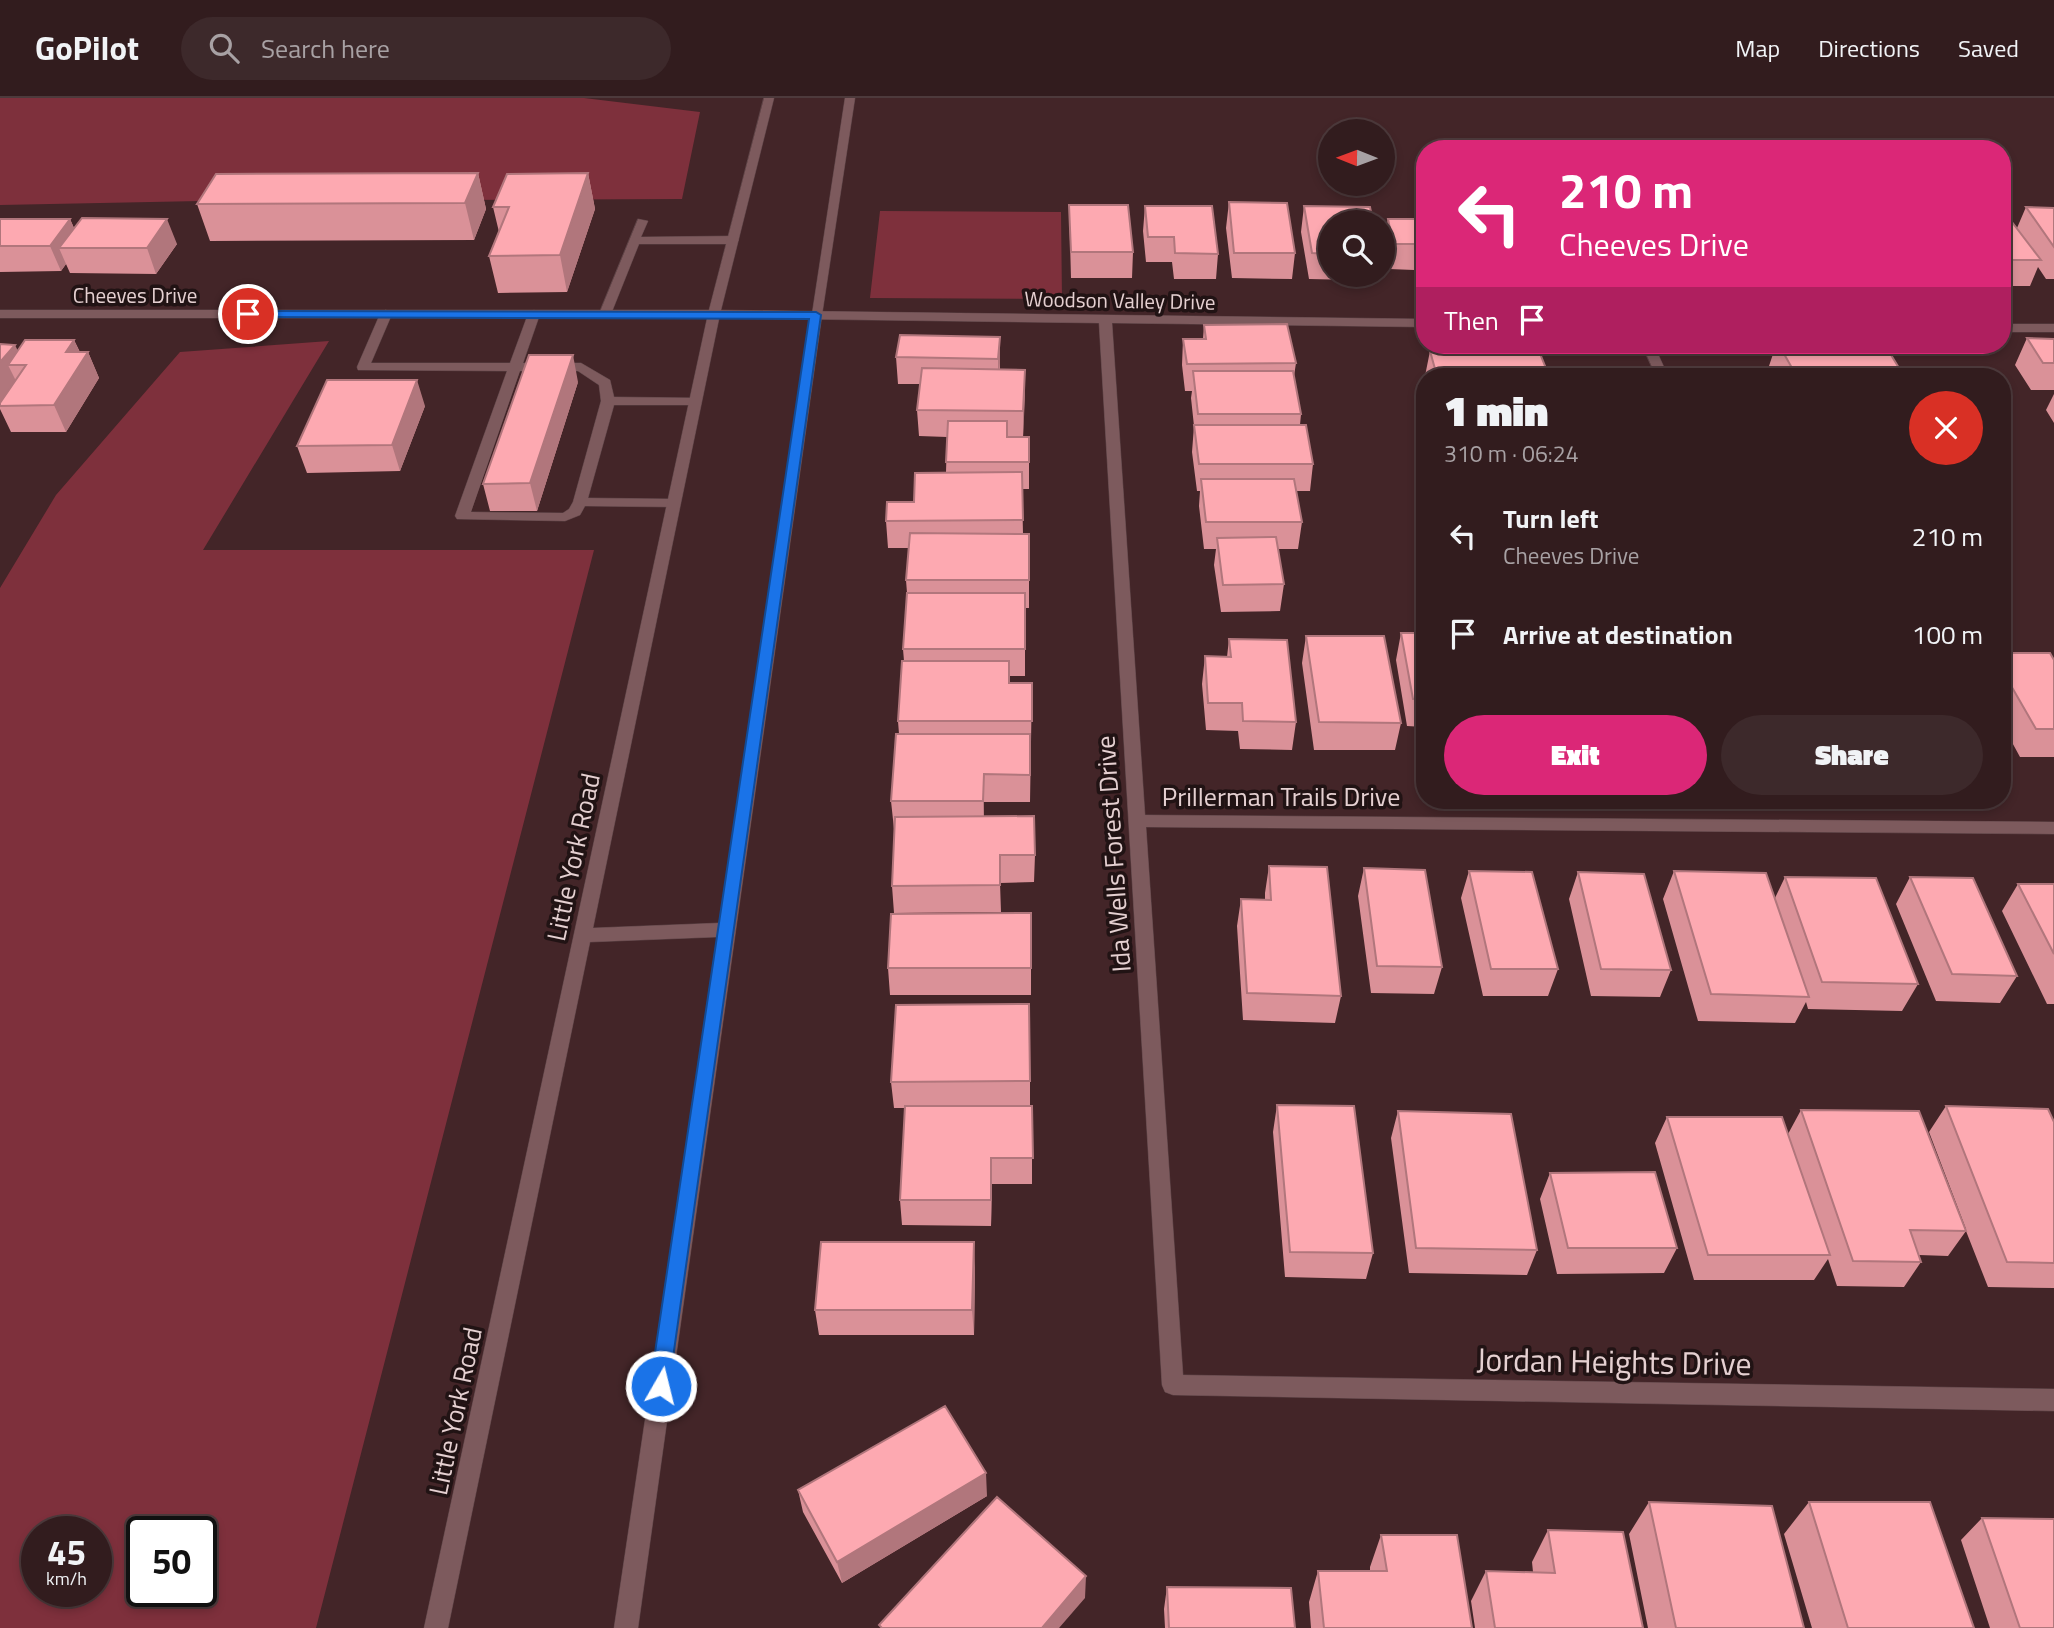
<!DOCTYPE html>
<html lang="en">
<head>
<meta charset="utf-8">
<style>
	:root { --surface:#321c1e; --page:#3d292b; --text:#f1f3f6; --muted:#a8a1a4; --line:#4d3a3c; --accent:#db2777 }
	body { margin:0; font-family:"Titillium Web",sans-serif; background:var(--page); color:var(--text); height:100vh; display:flex; flex-direction:column; font-size:26px; white-space:nowrap }
	* { box-sizing:border-box; margin:0 }
	p { font-size:23px; color:var(--muted) }
	.icon { flex:none; width:38px; height:38px; fill:none; stroke:currentColor; stroke-width:2; stroke-linecap:round; stroke-linejoin:round }
	.map { position:relative; flex:1; overflow:hidden }
	.drawer { position:absolute; left:1416px; top:270px; width:595px; height:441px; display:flex; flex-direction:column; background:var(--surface); border-radius:28px; box-shadow:0 4px 10px #0003,0 0 0 2px var(--line) }
	.drawer>* { flex:none }
	.banner { position:absolute; left:1416px; top:42px; width:595px; height:214px; border-radius:28px; box-shadow:0 4px 10px #0003,0 0 0 2px var(--line); background:#db2777; color:#fff; overflow:hidden }
	.needle { width:46px; rotate:271deg }
	.fabs { position:absolute; left:1318px; top:21px; display:grid; gap:14px }
	.fabs a { display:grid; place-items:center; width:77px; height:77px; border-radius:50%; background:var(--surface); box-shadow:0 4px 10px #0003,0 0 0 2px var(--line); font-size:35px }
	.speed { position:absolute; left:21px; top:1418px; display:flex; gap:14px; font-size:35px; font-weight:700; text-align:center }
	.speed>* { display:grid; place-content:center; width:91px; height:91px; border-radius:50%; background:var(--surface); box-shadow:0 4px 10px #0003,0 0 0 2px var(--line); line-height:1 }
	.speed small { font-size:18px; font-weight:400 }
	.speed .limit { border:4px solid #111; border-radius:10px; background:#fff; color:#111 }
	.pin { position:absolute; display:grid; place-items:center; width:60px; height:60px; color:#fff; margin:-30px; border:4px solid #fff; border-radius:50%; box-shadow:0 2px 7px #0007 }
	.me { position:absolute; width:77px; margin:-38px; rotate:8deg; stroke-linejoin:round; filter:drop-shadow(0 0 5px #0008) }
	.turn { display:flex; align-items:center; gap:24px; height:147px; padding:0 28px; font-size:32px }
	.turn .icon { width:91px; height:91px; stroke-width:2.5 }
	.turn b { display:block; font-size:49px; line-height:60px }
	.then { display:flex; align-items:center; height:66px; padding:0 28px; background:#0003; gap:14px; font-size:26px }
	.round { display:grid; place-items:center; flex:none; width:74px; height:74px; border-radius:37px; background:var(--page) }
	.summary { display:flex; align-items:center; justify-content:space-between; height:119px; padding:0 28px }
	h1 { font-size:42px; font-weight:800; line-height:52px }
	.button { display:flex; gap:14px; margin-top:auto; padding:14px 28px }
	.button a { flex:1; height:80px; border-radius:42px; background:var(--accent); color:#fff; font-size:28px; font-weight:800; line-height:80px; text-align:center }
	.button a+a { background:var(--page); color:var(--text) }
	ul { padding:0; list-style:none }
	li { display:flex; align-items:center; gap:21px; height:98px; padding:0 28px }
	li div { flex:1 }
	li b { display:block; font-size:26px }
	li em { font-style:normal }
	header { display:flex; align-items:center; gap:42px; box-sizing:border-box; height:98px; padding:0 35px; background:var(--surface); border-bottom:2px solid var(--line) }
	header strong { font-size:33px }
	nav { display:flex; gap:38px; margin-inline-start:auto; font-size:24px }
	.search { width:490px; height:63px; background:var(--page); display:flex; align-items:center; gap:18px; box-sizing:border-box; padding:0 24px; border-radius:38px; color:var(--muted); font-size:26px }
	.map>svg:first-child { display:block }
</style>
</head>
<body>
<header>
<strong>GoPilot</strong>
<div class="search"><svg class="icon" aria-label="search" viewBox="0 0 24 24"><circle cx="10" cy="10" r="6"/><path d="M15 15l6 6"/></svg>Search here</div>
<nav><a>Map</a><a>Directions</a><a>Saved</a></nav>
</header>
<div class="map">
<svg width="2054" height="1530" viewBox="0 0 2054 1530">
	<rect width="100%" height="100%" fill="#432528"/>
	<path fill="#7e303c" fill-rule="evenodd" d="M0 0H584L700 14 682 101 201 103 0 107Z
		M880 113 1061 114 1062 201 870 200Z
		M329 243 203 452H594L316 1530H0V490L56 397 180 254ZM37 1433H96V1493H37ZM142 1433H201V1493H142Z"/>
	<g fill="none" stroke-linecap="round" stroke-linejoin="round">
		<defs>
			<path id="service" d="M638 121 648 123 641 139 733 138 739 142 733 146H639L611 216 609 219H601L599 216Z
				M386 212 392 216 371 265H510L528 216 534 212 540 216 523 265H581L610 282 614 299 701 300V306L696 307H614L588 400 674 401 681 405 674 409 585 408 580 417 565 423 457 421 455 418 507 273 358 272 357 269 380 216ZM520 273H578L599 287 601 303 573 404 569 411 563 415 471 414Z"/>
			<path id="minor" d="M0 212H714L1424 221V229L1112 225 1145 717 2054 724V736L1146 729 1183 1277 2054 1291V1313L1173 1297 1165 1294 1162 1287 1099 225 714 220H0Z
				M2002 226H2054V234H2002Z
				M1642 247H1654L1668 278H1656Z"/>
			<path id="secondary" d="M764 0H774L720 216 593 830 719 825 845 0H855L822 217 638 1530H614L717 839 590 844 448 1530H424L708 216Z"/>
		</defs>
		<use href="#service" stroke="#5d4447" stroke-width="1"/>
		<use href="#minor" stroke="#5d4447" stroke-width="1"/>
		<use href="#secondary" stroke="#5d4447" stroke-width="1"/>
		<use href="#service" fill="#7d5a5d" fill-rule="evenodd"/>
		<use href="#minor" fill="#7d5a5d" fill-rule="evenodd"/>
		<use href="#secondary" fill="#7d5a5d" fill-rule="evenodd"/>
	</g>
	<path fill="#da9198" d="M478 75 486 111 474 142 210 143 197 106Z
		M588 75 595 111 567 194 498 195 489 158 499 134 493 109Z
		M1229 104 1295 155 1292 181 1232 180 1226 130Z
		M1069 107 1133 154 1132 180H1071Z
		M1145 108 1218 156 1216 181H1174L1172 164H1146L1143 133Z
		M1304 108 1330 124V177H1354L1353 182 1309 181 1301 134Z
		M2026 109 2054 110V181H2046L2038 169 2030 188H2002V111L2017 130Z
		M0 121H70L74 130 177 146 156 176 70 175 66 166 61 173 0 174Z
		M1388 121H1424V181H1416L1414 172 1389 171 1384 146Z
		M1204 227 1296 265 1294 278 1301 316 1300 327 1313 366 1310 393H1296L1302 424 1298 451H1278L1284 486 1280 513 1221 514 1214 467 1216 451H1204L1199 408 1200 393H1197L1192 354 1194 328 1191 300 1192 293H1185L1182 267 1183 241H1203Z
		M1000 239V271L1025 272 1023 339H1029V391H1022L1023 436H1029V510H1025V578H1010V585H1032L1030 704H984V718L1035 757 1034 784 1000 785 1001 814 894 815 892 788 895 731H894L891 703 899 636 898 623 904 563 903 551 907 495 906 482 909 450H888L886 423 914 404 946 374 947 339 919 338 917 312 920 286H898L896 259Z
		M2027 240 2054 241V292H2031L2015 267Z
		M74 242 80 254H88L99 280 66 334H11L0 311V246L18 253Z
		M1776 247H1885L1899 270 1896 278H1772L1768 271Z
		M1430 253 1549 278H1425Z
		M578 284 537 413H490L483 386Z
		M2054 296V325L2046 312Z
		M425 308 400 373 307 375 297 348Z
		M1401 535H1424V629L1407 628 1396 562Z
		M1306 538 1401 625 1395 652H1314L1302 565Z
		M1229 541 1296 624 1292 652 1240 651 1238 633 1206 632 1202 586 1205 558 1227 559Z
		M2002 555 2054 562V659H2020L2002 626Z
		M1269 768 1341 898 1335 925 1243 922 1237 828 1241 801H1265V795Z
		M1364 770 1442 869 1434 896 1371 895 1358 798Z
		M1469 773 1558 871 1548 898H1483L1461 800Z
		M1674 773 1775 800 1785 779 1918 886 1902 913 1808 911 1806 904 1795 925 1698 923 1663 801Z
		M1578 774 1671 872 1660 899 1591 898 1569 801Z
		M1910 779 2017 878 2000 905 1936 903 1896 806Z
		M2018 786H2054V906H2047L2002 813Z
		M1031 815V897H890L888 870Z
		M1030 983V1008H1032V1086H992L991 1128 902 1127 900 1102 905 1010H894L891 984Z
		M1277 1007 1373 1155 1366 1181 1285 1179 1273 1034Z
		M1946 1008 2054 1024V1190L1988 1189 1966 1133 1948 1158 1919 1157 1921 1164 1904 1189 1837 1188 1828 1161 1814 1182H1694L1655 1045 1667 1019 1788 1036 1801 1012 1966 1131 1929 1034Z
		M1398 1013 1537 1152 1527 1177 1409 1175 1391 1040Z
		M1550 1075 1677 1150 1664 1175 1557 1176 1540 1101Z
		M975 1169 974 1237H819L815 1212Z
		M798 1392 987 1398 842 1485 803 1414Z
		M1649 1404 1804 1530H1648L1629 1436Z
		M1809 1404 1974 1530H1812L1784 1436Z
		M1982 1420 2054 1530H1990L1961 1442Z
		M1548 1432 1643 1530H1475L1471 1503 1486 1473 1533 1474 1532 1464Z
		M1381 1437 1472 1530H1311L1309 1504 1318 1473H1370V1469Z
		M1167 1489 1295 1530H1165L1164 1511Z"/>
	<path fill="#b1767c" d="M478 75 486 111 474 142 465 105Z
		M588 75 595 111 567 194 560 157Z
		M70 121 81 146 59 150 66 166 61 173 50 148Z
		M167 121 177 146 156 176 147 150Z
		M1000 239V265L998 288V261Z
		M74 242 83 261 88 254 99 280 66 334 54 307 66 254Z
		M15 247 25 267H8L17 285 0 306V264Z
		M573 257 578 284 537 413 530 385Z
		M1025 272V298L1023 340V313Z
		M417 282 425 308 400 373 392 347Z
		M984 676V731L983 703Z
		M991 1060 992 1086 991 1128Z
		M974 1144 975 1169 974 1237 972 1212Z
		M986 1375 987 1398 842 1485 837 1464Z
		M1086 1478 1085 1500 1059 1530H1042Z"/>
	<path fill="#fda9b1" stroke="#b1767c" stroke-width="2" d="M478 75 465 105 197 106 216 76Z
		M588 75 560 157 489 158 509 109H493L507 76Z
		M1229 104 1287 105 1295 155H1234Z
		M1069 107H1128L1133 154H1071Z
		M1145 108H1212L1218 156 1175 155 1174 139H1148Z
		M1304 108 1370 109 1373 124H1330V156L1312 155Z
		M2026 109 2054 110V149Z
		M2002 111 2041 162H2002Z
		M82 120 167 121 147 150H59Z
		M0 121H70L50 148H0Z
		M1388 121H1424V155H1421L1418 146H1393Z
		M1287 226 1296 265 1187 266 1183 241H1206L1204 227Z
		M900 237 1000 239 998 261 896 259Z
		M2027 240 2054 241V265H2043Z
		M25 242H74L66 254H88L54 307 0 308V305L26 267H8Z
		M0 246 15 247 0 264Z
		M1779 247H1885L1899 270H1792Z
		M1430 253H1539L1549 278H1437Z
		M529 257H573L530 385 483 386Z
		M922 270 1025 272 1023 313 917 312Z
		M1193 273H1293L1301 316H1198Z
		M1800 277H1893V278H1801Z
		M327 282H417L392 347 297 348Z
		M948 323H1007V339H1029V364H946Z
		M1194 327H1306L1313 366H1199Z
		M1022 374 1023 422 886 423 887 404H914L915 375Z
		M1201 381H1294L1302 424H1206Z
		M910 435 1029 436V482H906Z
		M1276 439 1284 486 1223 487 1217 440Z
		M907 495H1025V551H903Z
		M1401 535H1424V601H1413Z
		M1306 538H1384L1401 625 1319 624Z
		M1229 541 1287 542 1296 624 1243 623 1242 605H1208L1205 558 1231 559Z
		M2002 555H2050L2054 562V631H2036L2002 572Z
		M902 563H1009V585H1032V623H898Z
		M896 636H1030V677L984 676 983 703H891Z
		M1034 718 1035 757H1000V787L892 788 895 719Z
		M1269 768 1327 769 1341 898 1247 895 1241 801 1271 802Z
		M1364 770 1425 772 1442 869 1377 868Z
		M1469 773 1532 774 1558 871H1491Z
		M1674 773 1766 775 1809 899 1711 896Z
		M1578 774 1644 776 1671 872 1601 871Z
		M1785 779 1876 780 1918 886 1822 884Z
		M1910 779 1973 780 2017 878 1952 876Z
		M2018 786H2054V856Z
		M1031 815V870H888L891 816Z
		M1029 906 1030 983 891 984 896 907Z
		M1277 1007 1354 1008 1373 1155 1290 1154Z
		M905 1008H1032L1033 1060H991V1102H900Z
		M1946 1008 2048 1011 2054 1024V1165L2007 1164Z
		M1801 1012 1919 1013 1966 1133 1910 1132 1921 1164 1853 1163Z
		M1398 1013 1511 1016 1537 1152 1416 1150Z
		M1667 1019H1782L1830 1157H1708Z
		M1655 1074 1677 1150H1568L1550 1075Z
		M821 1144H974L972 1212H815Z
		M945 1308 986 1375 837 1464 798 1392Z
		M997 1399 1086 1478 1042 1530H882L879 1527Z
		M1649 1404 1772 1408 1804 1530H1676Z
		M1809 1404H1930L1974 1530H1848Z
		M1982 1420 2054 1421V1530H2020Z
		M1548 1432 1623 1434 1643 1530H1495L1486 1473 1555 1475Z
		M1381 1437H1457L1472 1530H1324L1318 1473H1387Z
		M1167 1489 1291 1490 1295 1530H1169Z"/>
	<path fill="#1a73e8" stroke="#114b97" stroke-width="2" d="M244 213 816 214 821 217 668 1295 661 1298 653 1295 650 1288 809 221 248 219 244 218Z"/>
	<g text-anchor="middle" dominant-baseline="central" stroke-width="7" stroke-linejoin="round" paint-order="stroke">
		<g font-size="21" fill="#e5d0d1" stroke="#211314">
			<text x="135" y="197">Cheeves Drive</text>
			<text transform="translate(1120 202) rotate(1)">Woodson Valley Drive</text>
		</g>
		<g font-size="26" fill="#e5d0d1" stroke="#211314">
			<text x="1281" y="698">Prillerman Trails Drive</text>
			<text transform="translate(1113 756) rotate(-94)">Ida Wells Forest Drive</text>
			<text transform="translate(573 759) rotate(-78)">Little York Road</text>
			<text transform="translate(455 1313) rotate(-78)">Little York Road</text>
		</g>
		<g font-size="32" fill="#e5d0d1" stroke="#211314">
			<text transform="translate(1614 1263) rotate(1)">Jordan Heights Drive</text>
		</g>
	</g>
</svg>
<div class="fabs">
<a><svg class="needle" viewBox="-14 -14 28 28"><path d="M0-13l5 13h-10z" fill="#e53935"/><path d="M0 13l5-13h-10z" fill="#a8a1a4"/></svg></a>
<a><svg class="icon" aria-label="search" viewBox="0 0 24 24"><circle cx="10" cy="10" r="6"/><path d="M15 15l6 6"/></svg></a>
</div>
<div class="speed"><div>45<small>km/h</small></div><div class="limit">50</div></div>
<div class="pin" style="left:248px;top:216px;background:#d93025"><svg class="icon" aria-label="arrive" viewBox="0 0 24 24"><path d="M6 21V4h12l-3 4 3 4H6"/></svg></div>
<svg class="me" style="left:661px;top:1288px" viewBox="-20 -20 40 40"><circle r="17" fill="#1a73e8" stroke="#fff" stroke-width="3"/><path d="M0-11L8 9 0 5-8 9z" fill="#fff"/></svg>
<div class="banner">
<div class="turn"><svg class="icon" aria-label="left" viewBox="0 0 24 24"><path d="M17 20v-9H6M10 6l-5 5 5 5"/></svg><div><b>210 m</b>Cheeves Drive</div></div>
<div class="then">Then<svg class="icon" aria-label="arrive" viewBox="0 0 24 24"><path d="M6 21V4h12l-3 4 3 4H6"/></svg></div>
</div>
<section class="drawer">
<div class="summary"><div><h1>1 min</h1><p>310 m · 06:24</p></div><a class="round" style="background:#d93025;color:#fff"><svg class="icon" aria-label="close" viewBox="0 0 24 24"><path d="M6 6l12 12M18 6L6 18"/></svg></a></div>
<ul>
<li><svg class="icon" aria-label="left" viewBox="0 0 24 24"><path d="M17 20v-9H6M10 6l-5 5 5 5"/></svg><div><b>Turn left</b><p>Cheeves Drive</p></div><em>210 m</em></li>
<li><svg class="icon" aria-label="arrive" viewBox="0 0 24 24"><path d="M6 21V4h12l-3 4 3 4H6"/></svg><div><b>Arrive at destination</b></div><em>100 m</em></li>
</ul>
<div class="button"><a>Exit</a><a>Share</a></div>
</section>
</div>
</body>
</html>
